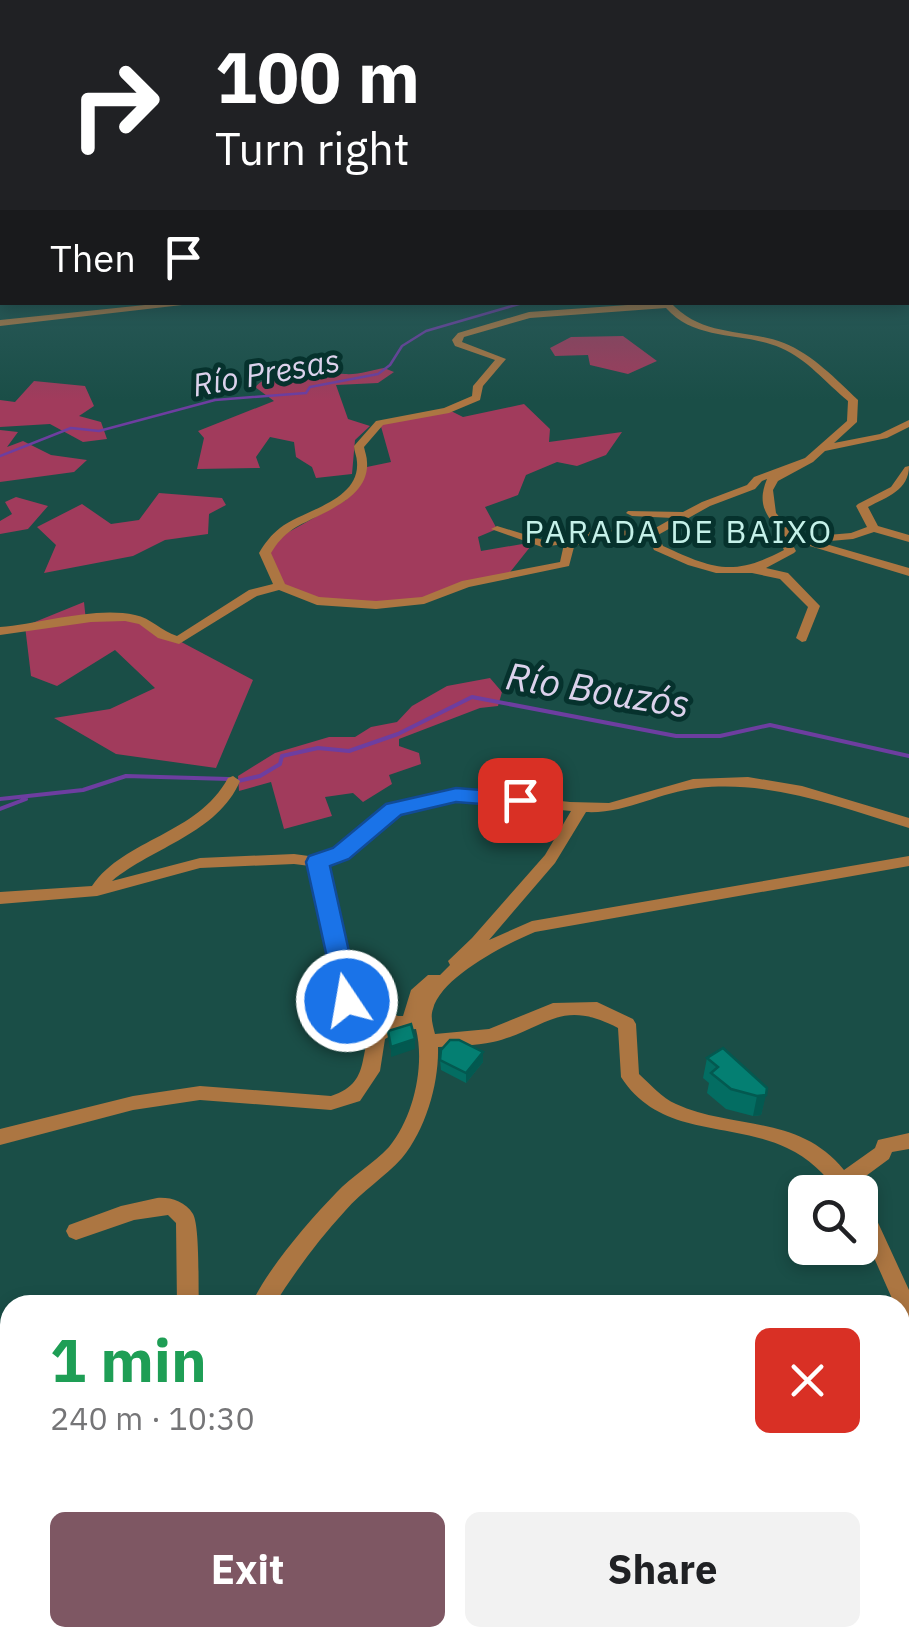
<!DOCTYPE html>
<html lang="en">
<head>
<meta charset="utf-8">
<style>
	:root { --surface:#fff; --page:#f2f2f2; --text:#202124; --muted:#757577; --accent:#7e5763 }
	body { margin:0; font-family:"IBM Plex Sans",sans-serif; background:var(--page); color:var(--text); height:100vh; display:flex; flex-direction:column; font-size:38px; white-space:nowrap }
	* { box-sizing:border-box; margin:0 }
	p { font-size:32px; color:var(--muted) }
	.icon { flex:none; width:55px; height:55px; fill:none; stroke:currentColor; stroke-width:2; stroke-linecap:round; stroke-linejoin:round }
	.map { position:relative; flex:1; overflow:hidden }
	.panel { position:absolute; left:0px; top:1295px; width:910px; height:352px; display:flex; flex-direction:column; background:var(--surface); border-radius:30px 30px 0 0; box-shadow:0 5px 15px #0003 }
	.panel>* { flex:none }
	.top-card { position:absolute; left:0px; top:0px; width:910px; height:305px; box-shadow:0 5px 15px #0003; background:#202124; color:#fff; overflow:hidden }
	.buttons { position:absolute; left:788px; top:1175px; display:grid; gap:20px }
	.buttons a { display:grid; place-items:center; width:90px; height:90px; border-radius:15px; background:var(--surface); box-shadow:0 5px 15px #0003; font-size:50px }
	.pin { position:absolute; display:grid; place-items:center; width:85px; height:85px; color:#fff; margin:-42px; border-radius:20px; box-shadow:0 5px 15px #0006 }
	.me { position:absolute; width:110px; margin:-55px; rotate:348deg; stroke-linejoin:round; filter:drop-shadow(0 0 8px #0008) }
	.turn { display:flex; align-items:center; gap:35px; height:210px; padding:0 50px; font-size:45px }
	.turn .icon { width:130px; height:130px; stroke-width:2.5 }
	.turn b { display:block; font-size:70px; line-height:85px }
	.then { display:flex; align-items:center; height:95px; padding:0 50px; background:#0003; gap:20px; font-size:38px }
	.round { display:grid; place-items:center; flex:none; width:105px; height:105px; border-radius:15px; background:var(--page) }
	.head { display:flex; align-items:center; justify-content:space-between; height:170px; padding:0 50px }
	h1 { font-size:60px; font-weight:700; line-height:75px; color:#1e9e55 }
	.action { display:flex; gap:20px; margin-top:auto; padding:20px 50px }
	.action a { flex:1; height:115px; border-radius:15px; background:var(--accent); color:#fff; font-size:40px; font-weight:700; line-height:115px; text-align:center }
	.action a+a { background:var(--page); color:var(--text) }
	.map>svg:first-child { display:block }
</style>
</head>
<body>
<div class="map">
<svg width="909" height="1647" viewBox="0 0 909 1647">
	<rect width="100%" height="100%" fill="#1a4e47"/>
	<path fill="#a13b5c" d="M623 336 657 361 628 374 590 365 588 355 555 356 550 348 571 337Z
		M384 368 394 372 378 383 336 385 348 419 370 426 355 440 352 474 316 478 312 467 296 457 294 442 270 437 256 457 260 468 197 469 204 438 198 431 274 401 255 387C281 363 312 373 345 374 358 375 372 370 384 368Z
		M34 381 85 386 94 406 79 416 101 422 107 439 83 442 50 424 0 427V400L15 402Z
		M524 404 550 429 549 442 622 432 606 455 577 466 557 462 526 475 518 495 485 507 497 529 478 537 481 551 534 542 507 576 466 584 443 596 344 606 280 586 269 564V543L346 500 362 468 391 462 380 423 449 410 463 417Z
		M0 430 18 432 7 447 23 441 51 455 87 460 74 472 0 482Z
		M159 493 222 498 226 505 209 514 208 534 165 540 133 556 44 573 56 545 37 527 82 504 111 524 139 520Z
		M16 497 48 506 28 529 0 534V521L12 514 5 502Z
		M84 602 86 621 138 619 253 680 216 768 116 754 54 718 110 709 155 688 115 650 57 686 31 676 25 626Z
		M490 678 502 692 498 706 480 708 399 739V746L419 753 421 764 389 775 392 784 363 802 353 793 325 797 332 816 284 829 271 782 239 791 238 776 275 753 329 737H355L371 727 397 722 412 706 447 686Z
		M909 1364V1647H573L574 1638H900V1367Z"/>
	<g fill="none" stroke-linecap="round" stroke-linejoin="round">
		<path stroke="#6d3ea0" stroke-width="2.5" d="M0 456 71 428 99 431 215 400 306 393 310 387 378 374 390 365 402 346 426 331 526 302"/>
		<path stroke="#6d3ea0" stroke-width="4" d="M238 781 260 776 280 764 282 756 318 748 349 751 398 734 472 697 676 736H720L770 725 909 756
			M0 799 83 790 126 776 229 779
			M0 809 26 799"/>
		<path fill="#ac7642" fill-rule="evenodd" d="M908 208H909V212H908Z
			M0 273H2V278H0Z
			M0 290 2 291V296H0Z
			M174 302H208L0 326V320Z
			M670 302C703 338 744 328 784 343 812 354 837 380 858 400L857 422 834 443 880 434 909 420V427L887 438 825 451 813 462 778 481 773 490 776 513 795 535 804 537 851 533 867 527 856 506 858 504 891 487 905 467 909 466C909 490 887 497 868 507L878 526 909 535V542L874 532 853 539 819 542 909 568V576L790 540 796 551 794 553 766 568 788 573 820 606 806 641 802 642 796 638 808 607 780 579 752 573H716L688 565 654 550 648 537 597 536 574 547 569 566 469 587 424 604 376 609 317 605 279 590 257 596 179 644 158 638 139 624 125 621 91 622 0 635V627C41 624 95 606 135 615 151 618 161 631 177 636L249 590 273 584 259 553C265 543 271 535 280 528 303 510 360 501 357 462 357 457 354 451 354 446L376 421 444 408 472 396 473 386 495 360 455 346 452 340 458 333 529 312ZM666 308C696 342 742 331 781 348 807 359 826 383 848 401L847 421 805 458 754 477 747 485 702 502 683 512 628 511 626 513 632 516 673 518 650 531 595 530 578 536 543 540 497 526 491 529 542 547 564 544 560 562 462 581 422 597 376 601 319 597 285 584 271 553C277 543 283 536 293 529 317 514 370 500 367 462 367 457 365 452 364 447L383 425 449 413 480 400 483 386 506 359 462 342 464 337 530 318ZM767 479C757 503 765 515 781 532L777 537 784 550C733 577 713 569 663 546L658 535 710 506 755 489 762 481Z
			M233 776 240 781C218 833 153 847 112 881L200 858 294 854 316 857 336 846 385 808 427 797 452 793 499 794 570 802 609 803 693 779 748 777 802 786 909 818V828C839 807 773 780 698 788 659 792 626 814 586 812L555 863 489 940 532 921 909 856V866L535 932C506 944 441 977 433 1009 430 1017 433 1026 435 1034L489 1029 553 1003 597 1002 633 1019 636 1024 639 1074C650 1084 662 1098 676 1104 733 1130 799 1114 844 1170L875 1148 878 1140 909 1133V1149L892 1152 889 1159 855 1184 860 1192H839C824 1174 809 1158 787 1148 731 1121 660 1138 621 1077L618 1028C559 997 545 1030 493 1042 475 1046 455 1046 438 1047 439 1083 426 1129 402 1158 385 1177 362 1191 345 1211 318 1240 295 1272 274 1305H251C268 1268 308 1222 336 1193 352 1176 373 1164 389 1147 414 1117 425 1065 416 1029L400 1030 385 1039 380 1071 360 1101 331 1110 200 1100 133 1110 0 1145V1129L133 1096 200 1086 331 1096C378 1081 352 1044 381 1024L341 1006 338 1001 310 866 294 864 200 868 97 896 0 904V892L92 886C125 838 197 835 228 778ZM476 802 571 811 545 855 472 938 448 961 450 965 440 975H428L411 990 403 1016H398L355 997 325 864C353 852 371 828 397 814 420 803 450 803 476 802Z
			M157 1198C170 1197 185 1201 193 1214 200 1226 198 1288 199 1305H177L176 1223 168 1215 134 1220 76 1240 69 1237 66 1231 69 1225 121 1206Z
			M860 1199 867 1202 874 1214 909 1290V1318L902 1315 900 1305 894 1303 860 1226Z
			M10 1408V1432L0 1437V1413Z
			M158 1638H184L182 1647H156Z
			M314 1638H340L338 1647H312Z"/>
		<path fill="#f3b174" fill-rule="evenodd" d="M0 295H2V301H0Z"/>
	</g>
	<path fill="#036d62" d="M483 1052V1062L466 1083 441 1070 440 1060Z
		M707 1058 767 1088 761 1115 753 1116 726 1109 707 1093 709 1083 703 1078Z"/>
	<path fill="#035950" d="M415 1039V1049L391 1057V1047Z
		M483 1052V1062L466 1083V1073Z
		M766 1095 761 1115 753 1116 757 1096Z"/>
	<path fill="#047f72" stroke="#035950" stroke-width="2.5" d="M411 1024 415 1039 391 1047 388 1031Z
		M450 1040H459L483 1052 466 1073 440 1060 441 1050Z
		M723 1048 767 1088 766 1095 757 1096 731 1089 711 1073 718 1067 707 1058Z"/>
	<linearGradient id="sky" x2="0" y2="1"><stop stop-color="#0e2b27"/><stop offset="0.42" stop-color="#386369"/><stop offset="1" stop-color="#386369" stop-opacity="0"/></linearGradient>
	<rect width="909" height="400" fill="url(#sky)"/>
	<path fill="#1a73e8" stroke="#114b97" stroke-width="2.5" d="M456 788 520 793 531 800 520 807 456 802 401 815 349 859 330 866 360 1001 356 1008H338L306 862 309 856 333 848 386 804Z"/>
	<g text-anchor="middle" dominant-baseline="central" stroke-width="10" stroke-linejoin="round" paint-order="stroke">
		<g font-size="32" font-style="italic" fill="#dcd2ec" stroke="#06322d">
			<text transform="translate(266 372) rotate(-10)">Río Presas</text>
		</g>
		<g font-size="32" letter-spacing="2.5" fill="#c5f1e9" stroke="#06322d">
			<text x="679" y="531">PARADA DE BAIXO</text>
		</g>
		<g font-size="38" font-style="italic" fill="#dcd2ec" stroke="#06322d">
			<text transform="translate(598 689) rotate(9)">Río Bouzós</text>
		</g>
	</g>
</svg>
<div class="buttons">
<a><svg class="icon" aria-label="search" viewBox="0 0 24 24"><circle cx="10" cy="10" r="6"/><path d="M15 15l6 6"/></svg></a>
</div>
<div class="pin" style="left:520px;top:800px;background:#d93025"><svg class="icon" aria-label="arrive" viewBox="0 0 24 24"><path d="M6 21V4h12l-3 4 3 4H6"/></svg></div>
<svg class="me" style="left:347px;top:1001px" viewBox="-20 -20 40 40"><circle r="17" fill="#1a73e8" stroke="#fff" stroke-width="3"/><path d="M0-11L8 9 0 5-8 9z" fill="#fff"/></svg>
<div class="top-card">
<div class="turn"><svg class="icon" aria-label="right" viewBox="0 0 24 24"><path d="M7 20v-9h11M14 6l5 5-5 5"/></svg><div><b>100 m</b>Turn right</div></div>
<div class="then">Then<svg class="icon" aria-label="arrive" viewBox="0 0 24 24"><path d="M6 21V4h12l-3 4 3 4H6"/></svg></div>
</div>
<section class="panel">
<div class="head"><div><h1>1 min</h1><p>240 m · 10:30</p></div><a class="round" style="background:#d93025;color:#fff"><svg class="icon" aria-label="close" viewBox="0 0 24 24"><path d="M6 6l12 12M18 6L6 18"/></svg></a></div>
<div class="action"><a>Exit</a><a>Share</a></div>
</section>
</div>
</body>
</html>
